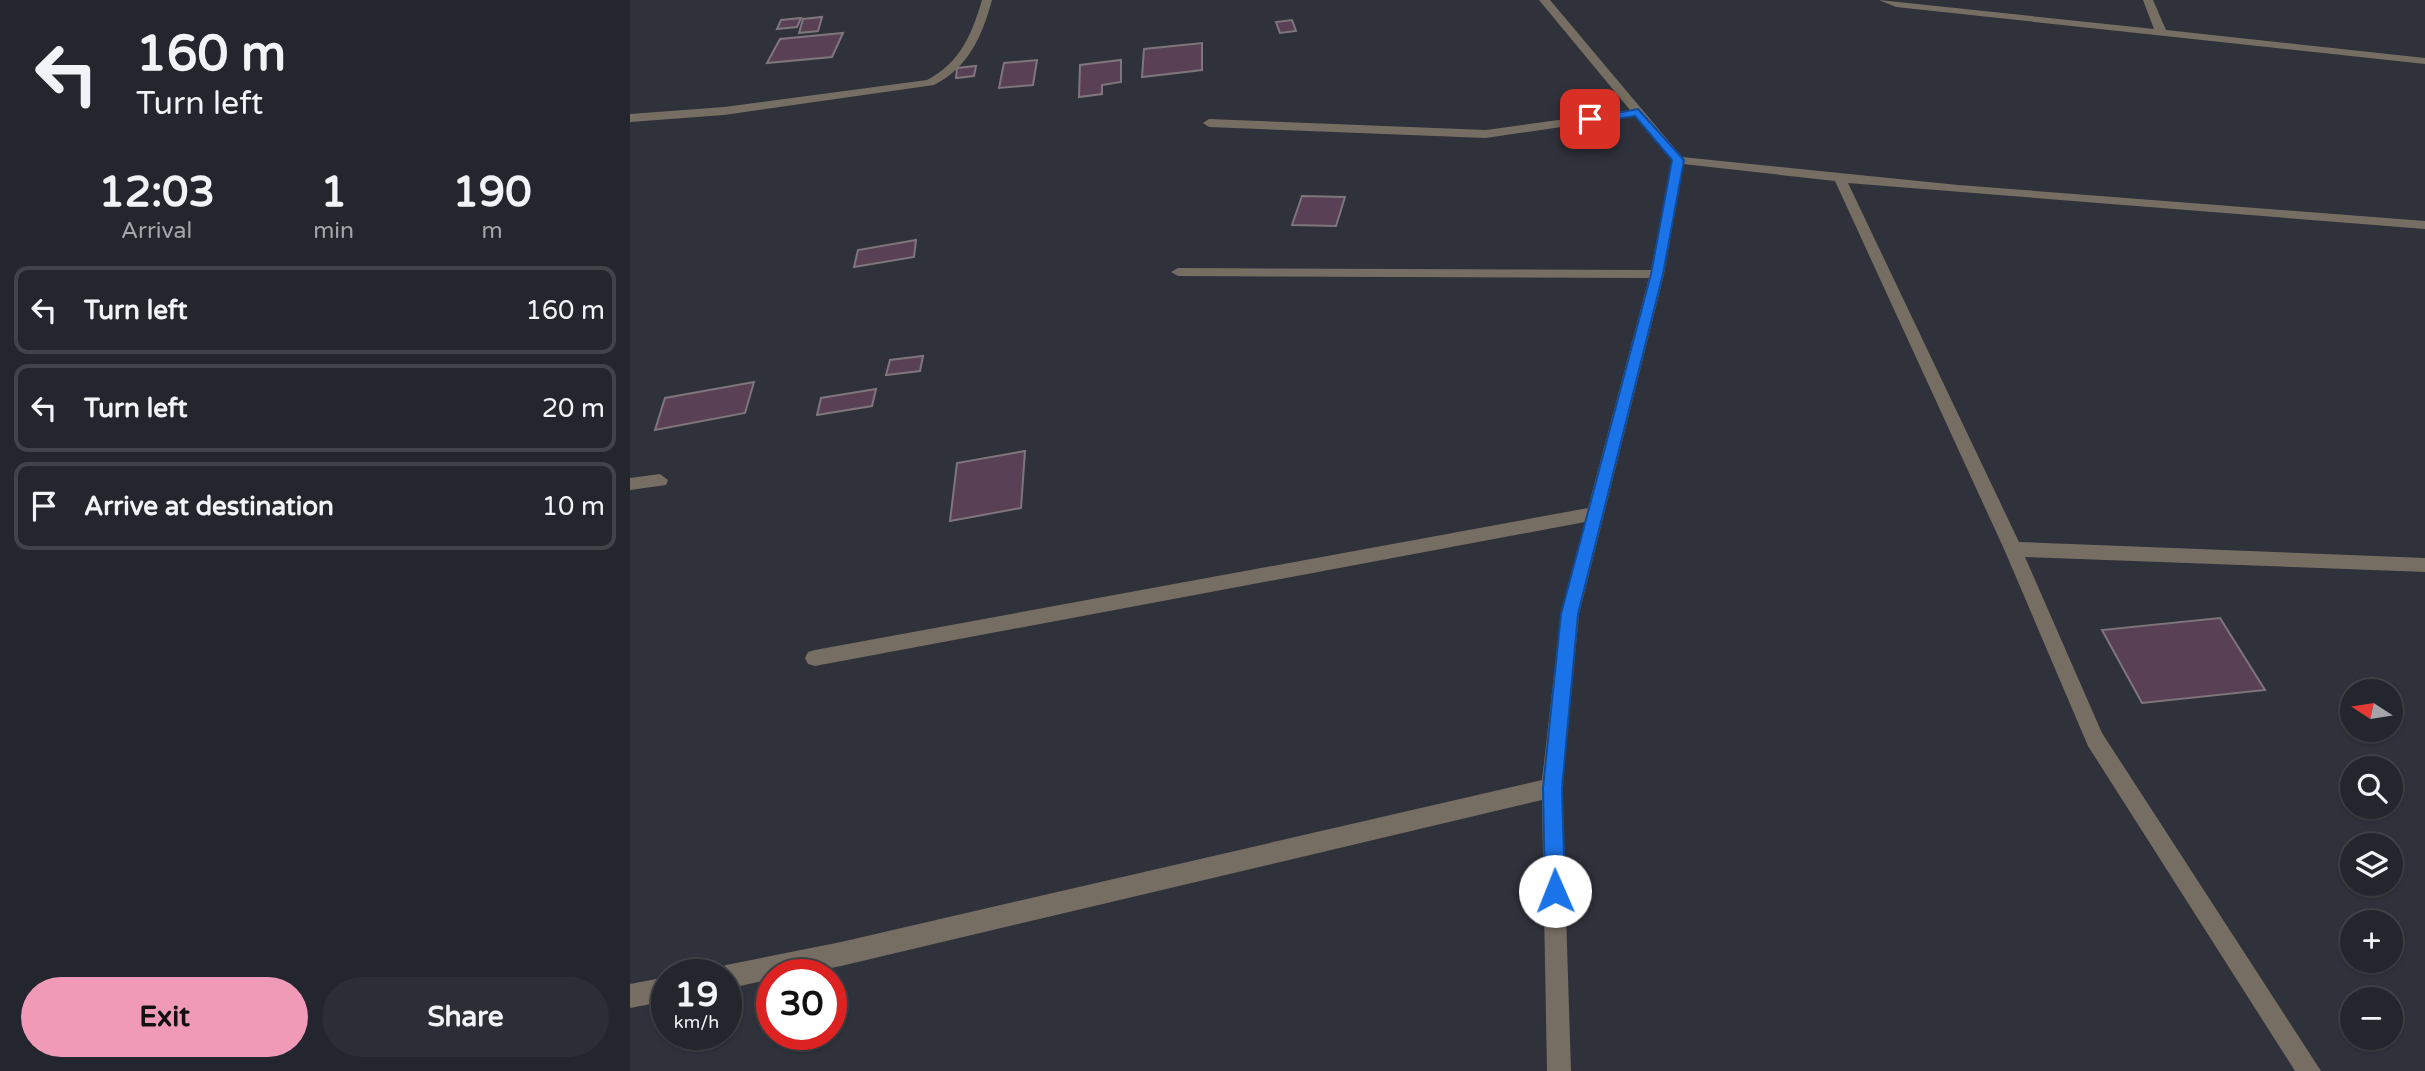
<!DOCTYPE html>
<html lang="en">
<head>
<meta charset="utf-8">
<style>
	:root { --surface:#23262c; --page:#2b2e34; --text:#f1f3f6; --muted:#a3a5a9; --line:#404348; --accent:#f09ab7 }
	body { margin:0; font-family:"Varela Round",sans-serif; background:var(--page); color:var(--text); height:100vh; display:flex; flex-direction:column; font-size:26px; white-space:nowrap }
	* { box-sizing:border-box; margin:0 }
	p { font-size:23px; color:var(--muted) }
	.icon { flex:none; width:38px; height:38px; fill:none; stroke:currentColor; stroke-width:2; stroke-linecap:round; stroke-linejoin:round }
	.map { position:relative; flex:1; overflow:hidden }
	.panel { display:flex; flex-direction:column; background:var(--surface); width:630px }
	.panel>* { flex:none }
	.top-card { background:#23262c; color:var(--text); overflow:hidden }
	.needle { width:46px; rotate:282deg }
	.buttons { position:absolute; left:1710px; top:679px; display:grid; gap:14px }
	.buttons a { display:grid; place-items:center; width:63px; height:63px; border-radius:50%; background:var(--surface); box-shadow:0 2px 5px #0004,0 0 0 2px var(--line); font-size:35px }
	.speed { position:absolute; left:21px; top:959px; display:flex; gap:14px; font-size:35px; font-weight:700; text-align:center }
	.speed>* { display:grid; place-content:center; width:91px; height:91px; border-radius:50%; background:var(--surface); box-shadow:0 2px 5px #0004,0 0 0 2px var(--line); line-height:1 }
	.speed small { font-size:18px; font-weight:400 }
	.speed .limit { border:10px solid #d22; background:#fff; color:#111 }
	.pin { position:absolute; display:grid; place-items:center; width:60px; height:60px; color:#fff; margin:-30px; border-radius:14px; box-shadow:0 4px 10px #0006 }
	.me { position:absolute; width:77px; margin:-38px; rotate:359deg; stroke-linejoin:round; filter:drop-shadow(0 0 5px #0008) }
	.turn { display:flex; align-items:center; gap:24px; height:147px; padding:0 21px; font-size:32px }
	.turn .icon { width:91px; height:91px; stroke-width:2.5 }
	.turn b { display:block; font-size:49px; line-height:60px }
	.eta { display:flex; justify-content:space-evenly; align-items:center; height:119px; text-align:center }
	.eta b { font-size:42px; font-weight:800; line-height:49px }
	.button { display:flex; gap:14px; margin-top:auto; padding:14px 21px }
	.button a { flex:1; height:80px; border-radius:42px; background:var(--accent); color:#111; font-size:28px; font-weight:800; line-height:80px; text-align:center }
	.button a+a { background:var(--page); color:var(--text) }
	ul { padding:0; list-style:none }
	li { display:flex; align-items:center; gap:21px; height:88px; margin:0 14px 10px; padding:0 7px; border:4px solid var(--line); border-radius:14px }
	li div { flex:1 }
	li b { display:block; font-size:26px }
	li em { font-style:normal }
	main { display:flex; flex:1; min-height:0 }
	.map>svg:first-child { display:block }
</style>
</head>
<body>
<main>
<section class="panel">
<div class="top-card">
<div class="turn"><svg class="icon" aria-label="left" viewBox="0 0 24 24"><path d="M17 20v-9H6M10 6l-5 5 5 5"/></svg><div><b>160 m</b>Turn left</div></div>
</div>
<div class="eta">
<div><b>12:03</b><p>Arrival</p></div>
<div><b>1</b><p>min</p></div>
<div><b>190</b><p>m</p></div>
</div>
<ul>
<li><svg class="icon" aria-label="left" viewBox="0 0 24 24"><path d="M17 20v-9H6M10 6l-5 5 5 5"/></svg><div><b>Turn left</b></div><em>160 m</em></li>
<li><svg class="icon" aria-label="left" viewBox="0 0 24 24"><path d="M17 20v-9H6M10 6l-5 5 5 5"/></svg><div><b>Turn left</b></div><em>20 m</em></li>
<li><svg class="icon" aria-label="arrive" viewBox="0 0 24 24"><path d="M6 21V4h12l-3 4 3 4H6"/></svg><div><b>Arrive at destination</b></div><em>10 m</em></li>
</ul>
<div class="button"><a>Exit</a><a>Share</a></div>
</section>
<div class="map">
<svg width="1795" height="1071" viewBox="0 0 1795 1071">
	<rect width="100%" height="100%" fill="#2f323b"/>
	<path fill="#594054" stroke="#7f757c" stroke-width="2" d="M192 17 188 31 169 33 173 19Z
		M171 18 167 27 147 29 151 20Z
		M662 20 666 31 650 33 646 22Z
		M213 33 202 57 137 63 150 39Z
		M572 43V70L512 77 514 49Z
		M407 60 403 85 369 88 374 63Z
		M491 60V82L472 85V94L449 97 450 65Z
		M346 66 344 76 326 78 327 68Z
		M672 196 715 197 706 226 662 225Z
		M286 240 284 257 224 267 228 250Z
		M293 356 290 371 256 375 260 360Z
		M124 382 115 413 25 430 35 398Z
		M246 389 242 406 187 415 191 398Z
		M395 451 391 508 320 521 327 463Z
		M1590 618 1635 690 1512 703 1472 630Z"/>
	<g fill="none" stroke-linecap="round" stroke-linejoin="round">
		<path fill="#766e62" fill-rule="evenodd" d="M352 0H362C352 36 339 67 304 85L94 115 0 122V114L94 107 297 80C330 63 342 34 352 0Z
			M909 0H920L1052 157 1328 185 1795 221V229L1218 183 1389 542 1795 558V572L1395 557 1472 733 1691 1071H1665L1458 746 1374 549 1205 181 1053 164 1034 274 949 614 932 788 941 1071H917L912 800 211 966 165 975H142V979L96 989V975H85L88 969 96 965 211 942 912 780 931 614 955 522 185 666 178 664 175 658 178 652 185 650 958 508 1019 278 548 276 541 272 548 268 1021 270 1042 160 1005 116 856 138 579 127 573 123 579 119 856 130 1000 110Z
			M1249 0 1524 29 1513 0H1523L1536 30 1795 58V64L1266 7Z
			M30 474 38 480 36 485 0 490V478Z
			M37 977V1001L0 1008V984Z"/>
	</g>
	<path fill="#1a73e8" stroke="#114b97" stroke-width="2" d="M1008 109 1054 160 1033 274 948 614 932 788 935 891 932 898 925 901 918 898 915 891 913 788 931 614 1021 274 1042 160 1005 116 960 123 955 119Z"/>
</svg>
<div class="buttons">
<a><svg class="needle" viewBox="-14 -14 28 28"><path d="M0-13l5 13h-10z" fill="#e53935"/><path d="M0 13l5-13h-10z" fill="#a3a5a9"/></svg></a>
<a><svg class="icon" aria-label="search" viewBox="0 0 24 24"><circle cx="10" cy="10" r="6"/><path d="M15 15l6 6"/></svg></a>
<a><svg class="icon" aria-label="layers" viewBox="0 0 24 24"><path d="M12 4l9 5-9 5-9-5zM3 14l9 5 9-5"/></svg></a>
<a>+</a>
<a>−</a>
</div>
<div class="speed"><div>19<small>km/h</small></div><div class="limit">30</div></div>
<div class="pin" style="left:960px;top:119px;background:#d93025"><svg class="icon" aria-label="arrive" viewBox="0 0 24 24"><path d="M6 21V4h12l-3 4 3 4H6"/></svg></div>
<svg class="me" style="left:925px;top:891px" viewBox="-20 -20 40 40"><circle r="19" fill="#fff"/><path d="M0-13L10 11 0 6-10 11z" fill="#1a73e8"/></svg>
</div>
</main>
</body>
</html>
